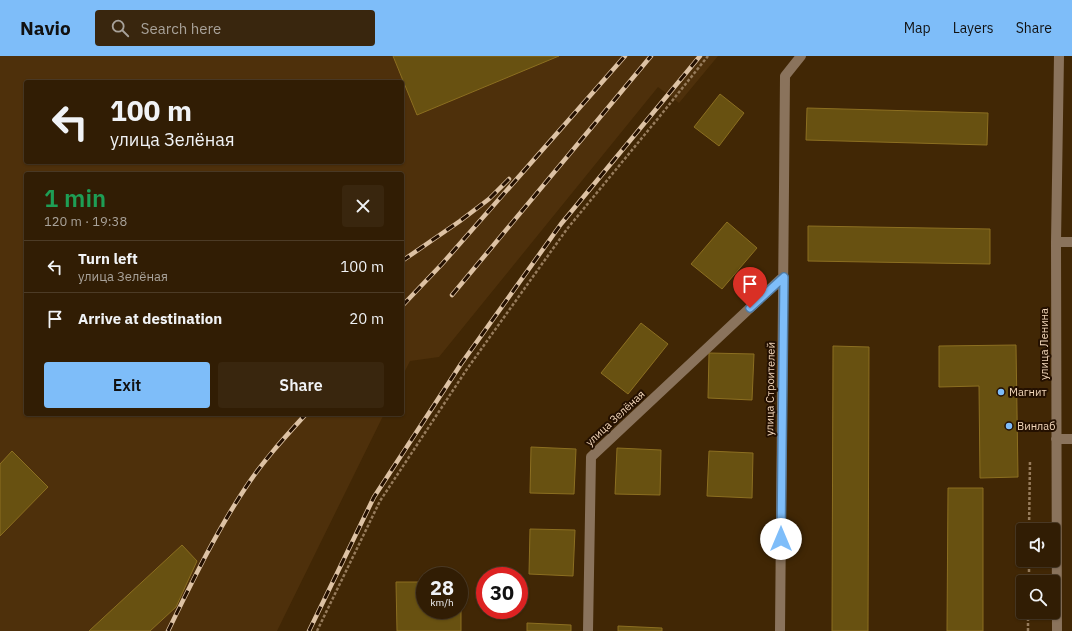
<!DOCTYPE html>
<html lang="en">
<head>
<meta charset="utf-8">
<style>
	:root { --surface:#311d04; --page:#39260e; --text:#f1f3f6; --muted:#a8a29a; --line:#4c3b26; --accent:#7ebdf9 }
	body { margin:0; font-family:"IBM Plex Sans",sans-serif; background:var(--page); color:var(--text); height:100vh; display:flex; flex-direction:column; font-size:15px; white-space:nowrap }
	* { box-sizing:border-box; margin:0 }
	p { font-size:13px; color:var(--muted) }
	.icon { flex:none; width:22px; height:22px; fill:none; stroke:currentColor; stroke-width:2; stroke-linecap:round; stroke-linejoin:round }
	.map { position:relative; flex:1; overflow:hidden }
	.side { position:absolute; left:24px; top:116px; width:380px; height:244px; display:flex; flex-direction:column; background:var(--surface); border-radius:4px; box-shadow:0 1px 3px #0004,0 0 0 1px var(--line) }
	.side>* { flex:none }
	.top-card { position:absolute; left:24px; top:24px; width:380px; height:84px; border-radius:4px; box-shadow:0 1px 3px #0004,0 0 0 1px var(--line); background:#311d04; color:var(--text); overflow:hidden }
	.tools { position:absolute; left:1016px; top:467px; display:grid; gap:8px }
	.tools a { display:grid; place-items:center; width:44px; height:44px; border-radius:4px; background:var(--surface); box-shadow:0 1px 3px #0004,0 0 0 1px var(--line); font-size:20px }
	.speed { position:absolute; left:416px; top:511px; display:flex; gap:8px; font-size:20px; font-weight:700; text-align:center }
	.speed>* { display:grid; place-content:center; width:52px; height:52px; border-radius:50%; background:var(--surface); box-shadow:0 1px 3px #0004,0 0 0 1px var(--line); line-height:1 }
	.speed small { font-size:10px; font-weight:400 }
	.speed .limit { border:6px solid #d22; background:#fff; color:#111 }
	.pin { position:absolute; display:grid; place-items:center; width:34px; height:34px; color:#fff; margin:-41px -17px; border-radius:50% 50% 50% 0; rotate:-45deg; box-shadow:0 0 4px #0007 }
	.pin .icon { rotate:45deg }
	.me { position:absolute; width:44px; margin:-22px; rotate:0deg; stroke-linejoin:round; filter:drop-shadow(0 0 3px #0008) }
	.turn { display:flex; align-items:center; gap:14px; height:84px; padding:0 20px; font-size:18px }
	.turn .icon { width:52px; height:52px; stroke-width:2.5 }
	.turn b { display:block; font-size:28px; line-height:34px }
	.round { display:grid; place-items:center; flex:none; width:42px; height:42px; border-radius:4px; background:var(--page) }
	.overview { display:flex; align-items:center; justify-content:space-between; height:68px; padding:0 20px }
	h1 { font-size:24px; font-weight:600; line-height:30px; color:#1e9e55 }
	.button { display:flex; gap:8px; margin-top:auto; padding:8px 20px }
	.button a { flex:1; height:46px; border-radius:4px; background:var(--accent); color:#111; font-size:16px; font-weight:600; line-height:46px; text-align:center }
	.button a+a { background:var(--page); color:var(--text) }
	ul { padding:0; list-style:none }
	li { display:flex; align-items:center; gap:12px; height:52px; padding:0 20px; border-top:1px solid var(--line) }
	li div { flex:1 }
	li b { display:block; font-size:15px }
	li em { font-style:normal }
	header { display:flex; align-items:center; gap:24px; box-sizing:border-box; height:56px; padding:0 20px; background:var(--accent); color:#111 }
	header strong { font-size:19px }
	nav { display:flex; gap:22px; margin-inline-start:auto; font-size:14px }
	.search { width:280px; height:36px; background:var(--page); display:flex; align-items:center; gap:10px; box-sizing:border-box; padding:0 14px; border-radius:4px; color:var(--muted); font-size:15px }
	.map>svg:first-child { display:block }
</style>
</head>
<body>
<header>
<strong>Navio</strong>
<div class="search"><svg class="icon" aria-label="search" viewBox="0 0 24 24"><circle cx="10" cy="10" r="6"/><path d="M15 15l6 6"/></svg>Search here</div>
<nav><a>Map</a><a>Layers</a><a>Share</a></nav>
</header>
<div class="map">
<svg width="1072" height="575" viewBox="0 0 1072 575">
	<rect width="100%" height="100%" fill="#412705"/>
	<path fill="#4e300b" fill-rule="evenodd" d="M0 0H718L679 47 658 31 439 301 410 305 402 321V118H26V358H384L277 575H0ZM26 26H402V106H26Z"/>
	<path fill="#685111" stroke="#8c6f21" d="M393 0H559L417 59Z
		M720 38 744 57 719 90 694 71Z
		M807 52 988 57 987 89 806 84Z
		M727 166 757 192 722 233 691 208Z
		M808 170 990 173V208L808 205Z
		M641 267 668 288 628 338 601 317Z
		M1016 289 1018 421 980 422 979 330 939 331V290Z
		M833 290 869 291 868 575H832Z
		M709 297 754 298 752 344 708 342Z
		M531 391 576 393 574 438 530 437Z
		M617 392 661 394 660 439 615 438Z
		M12 395 48 431 0 480V408Z
		M709 395 753 397 752 442 707 440Z
		M948 432H983V575H947Z
		M530 473 575 474 573 520 529 518Z
		M182 489 197 505 176 551 150 575H89Z
		M459 525H461V575H397L396 526H425V554H459Z
		M527 567 571 569V575H527Z
		M618 570 662 572V575H618Z"/>
	<g fill="none" stroke-linecap="round" stroke-linejoin="round">
		<path stroke="#977c5c" stroke-width="2.5" stroke-dasharray="3 2" stroke-linecap="butt" d="M1029 474 1030 404
			M1029 526V504
			M317 575 380 445 467 313 567 173 660 60 708 0
			M1028 575V556"/>
		<path stroke="#8a735c" stroke-width="10" d="M1056 186H1072
			M1056 383H1072
			M588 575 591 401 783 221
			M780 575 785 20 801 0
			M1057 575 1056 186 1059 0"/>
		<defs>
			<path id="rail" d="M402 205 460 165 489 143 509 123
				M452 239 651 0
				M402 250 442 208 625 0
				M168 575C192 526 216 476 246 431 263 405 285 381 306 358
				M309 575 374 441 461 308 561 168 700 0"/>
		</defs>
		<use href="#rail" stroke="#ddc2a4" stroke-width="4.5"/>
		<use href="#rail" stroke="#241000" stroke-width="3" stroke-dasharray="9" stroke-linecap="butt"/>
	</g>
	<g fill="none" stroke-linecap="round" stroke-linejoin="round">
		<defs>
			<path id="route" d="M750 252 784 221 781 483"/>
		</defs>
		<use href="#route" stroke="#527ba2" stroke-width="10"/>
		<use href="#route" stroke="#7ebdf9" stroke-width="7"/>
	</g>
	<g fill="#7ebdf9" stroke="#241000" stroke-width="1.5">
		<circle cx="1001" cy="336" r="4"/>
		<circle cx="1009" cy="370" r="4"/>
	</g>
	<g text-anchor="middle" dominant-baseline="central" stroke-width="4" stroke-linejoin="round" paint-order="stroke">
		<g font-size="11" fill="#f4d8bb" stroke="#241000">
			<text transform="translate(1044 288) rotate(-90)">улица Ленина</text>
			<text transform="translate(770 333) rotate(-89)">улица Строителей</text>
			<text transform="translate(615 362) rotate(-43)">улица Зелёная</text>
		</g>
		<g font-size="11" fill="#f4d8bb" stroke="#241000" text-anchor="start">
			<text x="1009" y="336">Магнит</text>
			<text x="1017" y="370">Винлаб</text>
		</g>
	</g>
</svg>
<div class="tools">
<a><svg class="icon" aria-label="sound" viewBox="0 0 24 24"><path d="M4 9h4l5-4v14l-5-4H4zM17 9q2 3 0 6"/></svg></a>
<a><svg class="icon" aria-label="search" viewBox="0 0 24 24"><circle cx="10" cy="10" r="6"/><path d="M15 15l6 6"/></svg></a>
</div>
<div class="speed"><div>28<small>km/h</small></div><div class="limit">30</div></div>
<div class="pin" style="left:750px;top:252px;background:#d93025"><svg class="icon" aria-label="arrive" viewBox="0 0 24 24"><path d="M6 21V4h12l-3 4 3 4H6"/></svg></div>
<svg class="me" style="left:781px;top:483px" viewBox="-20 -20 40 40"><circle r="19" fill="#fff"/><path d="M0-13L10 11 0 6-10 11z" fill="#7ebdf9"/></svg>
<div class="top-card">
<div class="turn"><svg class="icon" aria-label="left" viewBox="0 0 24 24"><path d="M17 20v-9H6M10 6l-5 5 5 5"/></svg><div><b>100 m</b>улица Зелёная</div></div>
</div>
<section class="side">
<div class="overview"><div><h1>1 min</h1><p>120 m · 19:38</p></div><a class="round"><svg class="icon" aria-label="close" viewBox="0 0 24 24"><path d="M6 6l12 12M18 6L6 18"/></svg></a></div>
<ul>
<li><svg class="icon" aria-label="left" viewBox="0 0 24 24"><path d="M17 20v-9H6M10 6l-5 5 5 5"/></svg><div><b>Turn left</b><p>улица Зелёная</p></div><em>100 m</em></li>
<li><svg class="icon" aria-label="arrive" viewBox="0 0 24 24"><path d="M6 21V4h12l-3 4 3 4H6"/></svg><div><b>Arrive at destination</b></div><em>20 m</em></li>
</ul>
<div class="button"><a>Exit</a><a>Share</a></div>
</section>
</div>
</body>
</html>
